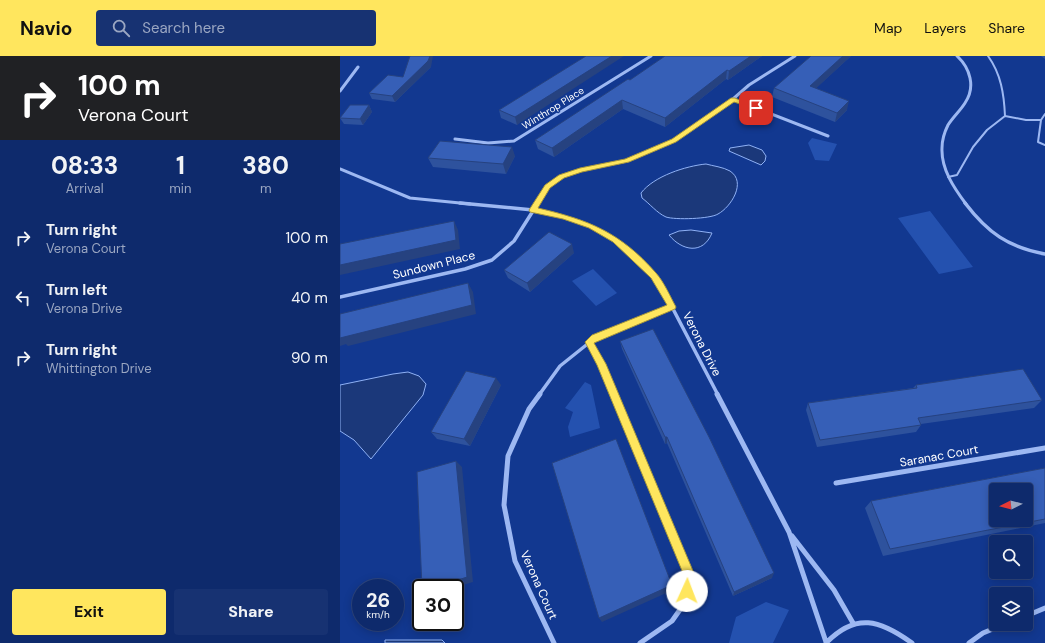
<!DOCTYPE html>
<html lang="en">
<head>
<meta charset="utf-8">
<style>
	:root { --surface:#0e2a6c; --page:#173272; --text:#f1f3f6; --muted:#9ba7c2; --line:#2e467f; --accent:#ffe65e }
	body { margin:0; font-family:"DM Sans",sans-serif; background:var(--page); color:var(--text); height:100vh; display:flex; flex-direction:column; font-size:15px; white-space:nowrap }
	* { box-sizing:border-box; margin:0 }
	p { font-size:13px; color:var(--muted) }
	.icon { flex:none; width:22px; height:22px; fill:none; stroke:currentColor; stroke-width:2; stroke-linecap:round; stroke-linejoin:round }
	.map { position:relative; flex:1; overflow:hidden }
	.details { display:flex; flex-direction:column; background:var(--surface); width:340px }
	.details>* { flex:none }
	.hud { background:#202124; color:#fff; overflow:hidden }
	.needle { width:26px; rotate:264deg }
	.fabs { position:absolute; left:649px; top:427px; display:grid; gap:8px }
	.fabs a { display:grid; place-items:center; width:44px; height:44px; border-radius:4px; background:var(--surface); box-shadow:0 2px 10px #0003,0 0 0 1px var(--line); font-size:20px }
	.speed { position:absolute; left:12px; top:523px; display:flex; gap:8px; font-size:20px; font-weight:700; text-align:center }
	.speed>* { display:grid; place-content:center; width:52px; height:52px; border-radius:50%; background:var(--surface); box-shadow:0 2px 10px #0003,0 0 0 1px var(--line); line-height:1 }
	.speed small { font-size:10px; font-weight:400 }
	.speed .limit { border:2px solid #111; border-radius:6px; background:#fff; color:#111 }
	.pin { position:absolute; display:grid; place-items:center; width:34px; height:34px; color:#fff; margin:-17px; border-radius:8px; box-shadow:0 2px 6px #0006 }
	.me { position:absolute; width:44px; margin:-22px; rotate:2deg; stroke-linejoin:round; filter:drop-shadow(0 0 3px #0008) }
	.turn { display:flex; align-items:center; gap:14px; height:84px; padding:0 12px; font-size:18px }
	.turn .icon { width:52px; height:52px; stroke-width:2.5 }
	.turn b { display:block; font-size:28px; line-height:34px }
	.eta { display:flex; justify-content:space-evenly; align-items:center; height:68px; text-align:center }
	.eta b { font-size:24px; font-weight:800; line-height:28px }
	.cta { display:flex; gap:8px; margin-top:auto; padding:8px 12px }
	.cta a { flex:1; height:46px; border-radius:4px; background:var(--accent); color:#111; font-size:16px; font-weight:800; line-height:46px; text-align:center }
	.cta a+a { background:var(--page); color:var(--text) }
	ul { padding:0; list-style:none }
	li { display:flex; align-items:center; gap:12px; height:60px; padding:0 12px }
	li div { flex:1 }
	li b { display:block; font-size:15px }
	li em { font-style:normal }
	header { display:flex; align-items:center; gap:24px; box-sizing:border-box; height:56px; padding:0 20px; background:var(--accent); color:#111 }
	header strong { font-size:19px }
	nav { display:flex; gap:22px; margin-inline-start:auto; font-size:14px }
	.search { width:280px; height:36px; background:var(--page); display:flex; align-items:center; gap:10px; box-sizing:border-box; padding:0 14px; border-radius:4px; color:var(--muted); font-size:15px }
	main { display:flex; flex:1; min-height:0 }
	.map>svg:first-child { display:block }
</style>
</head>
<body>
<header>
<strong>Navio</strong>
<div class="search"><svg class="icon" aria-label="search" viewBox="0 0 24 24"><circle cx="10" cy="10" r="6"/><path d="M15 15l6 6"/></svg>Search here</div>
<nav><a>Map</a><a>Layers</a><a>Share</a></nav>
</header>
<main>
<section class="details">
<div class="hud">
<div class="turn"><svg class="icon" aria-label="right" viewBox="0 0 24 24"><path d="M7 20v-9h11M14 6l5 5-5 5"/></svg><div><b>100 m</b>Verona Court</div></div>
</div>
<div class="eta">
<div><b>08:33</b><p>Arrival</p></div>
<div><b>1</b><p>min</p></div>
<div><b>380</b><p>m</p></div>
</div>
<ul>
<li><svg class="icon" aria-label="right" viewBox="0 0 24 24"><path d="M7 20v-9h11M14 6l5 5-5 5"/></svg><div><b>Turn right</b><p>Verona Court</p></div><em>100 m</em></li>
<li><svg class="icon" aria-label="left" viewBox="0 0 24 24"><path d="M17 20v-9H6M10 6l-5 5 5 5"/></svg><div><b>Turn left</b><p>Verona Drive</p></div><em>40 m</em></li>
<li><svg class="icon" aria-label="right" viewBox="0 0 24 24"><path d="M7 20v-9h11M14 6l5 5-5 5"/></svg><div><b>Turn right</b><p>Whittington Drive</p></div><em>90 m</em></li>
</ul>
<div class="cta"><a>Exit</a><a>Share</a></div>
</section>
<div class="map">
<svg width="705" height="587" viewBox="0 0 705 587">
	<rect width="100%" height="100%" fill="#123890"/>
	<path fill="#2451af" d="M472 82 497 88 489 105 475 104 468 87Z
		M590 155 633 211 599 218 558 162Z
		M253 213 277 237 256 250 232 225Z
		M245 326 251 329 260 372 230 381 228 371 233 356 225 352Z
		M426 546 449 554 433 587H389L396 561Z"/>
	<path fill="#1b387a" stroke="#8fb1f5" d="M409 89 422 94 426 100 425 105 421 109 389 95 390 92Z
		M366 108C373 110 383 111 390 115 407 126 391 151 378 158 370 163 335 164 326 161 317 157 310 148 302 142L301 137C314 120 346 110 366 108Z
		M351 174 372 177C363 199 342 195 329 179L339 175Z
		M68 316 79 320 86 328 83 339 31 403 14 384 0 375V329L53 318Z
		M45 584H102L105 587H45Z"/>
	<g fill="none" stroke-linecap="round" stroke-linejoin="round">
		<path stroke="#9db8f2" stroke-width="2" d="M665 60 686 64H701L705 58
			M701 64 698 86 705 89
			M608 121 617 119 633 91 647 74 665 60C664 38 661 18 648 0"/>
		<path stroke="#9db8f2" stroke-width="3" d="M617 0C630 12 636 31 625 47 620 55 613 61 608 69 605 75 602 85 602 92 601 113 614 132 626 148
			M0 35 18 11
			M393 43 488 80
			M115 83 148 87 174 85 311 0
			M0 113 70 142 130 148
			M197 148 208 130 221 120 240 114 287 105 334 85 393 43 409 29 455 0"/>
		<path stroke="#9db8f2" stroke-width="3.5" d="M120 147 193 154 224 161 251 170 276 184 314 220 332 251 378 339
			M625 147C648 177 668 191 705 198
			M0 241 125 213 152 204 174 185 198 147
			M249 286 262 308 275 339
			M199 339 220 310 255 282 332 251"/>
		<path stroke="#9db8f2" stroke-width="5" d="M200 338 189 353 168 400 164 449 175 505 214 587
			M275 338 351 521 344 548 332 565 300 587
			M377 338 449 476 486 586
			M496 427 705 392
			M452 480 494 534 513 567
			M686 560 705 552
			M486 587C516 556 540 564 572 587
			M629 587 643 577 665 568"/>
	</g>
	<path fill="#2e529d" d="M246 0 177 69 161 62 159 54Z
		M325 0H422L388 24 386 23 325 71 283 53 214 101 198 93 195 84 290 24Z
		M511 0 476 32 507 54 495 66 432 41 434 32Z
		M701 0H705V3Z
		M91 11 55 46 32 43 29 37 63 21Z
		M29 49 32 56 23 69 4 68 0 62Z
		M175 100 166 118 93 111 88 102Z
		M234 197 190 236 168 222 164 214Z
		M280 285 432 522 393 540 327 387 325 388 282 293Z
		M161 329 130 390 97 383 91 376Z
		M576 329 702 344 694 352 581 368V369L576 376 477 391 466 354 468 347 573 332Z
		M705 412V467L543 500 525 452 531 445Z"/>
	<path fill="#264280" d="M90 0H93L91 11 55 46 52 40Z
		M272 0H284L177 69 175 61Z
		M411 0H422L388 24 389 15Z
		M503 0H511L469 39 470 30Z
		M387 14 386 23 325 71V62Z
		M282 44 283 53 214 101 212 92Z
		M509 45 507 54 495 66 497 57Z
		M29 49 32 56 23 69 20 63Z
		M172 91 175 100 166 118 163 108Z
		M114 165 118 174 120 193 0 219V209Z
		M232 188 234 197 190 236 187 227Z
		M128 227 133 236 136 258 8 290 6 288 0 290V280Z
		M156 322 161 329 130 390 124 383Z
		M325 381H327V387L325 388Z
		M116 405 122 411 133 526 113 532H94Z
		M434 517 432 522 393 540 394 536Z
		M332 529 333 534 262 566 259 562Z"/>
	<path fill="#365fb7" stroke="#264280" fill-rule="evenodd" d="M70 0H90L88 5 52 40 29 37 48 19 63 21Z
		M246 0H272L175 61 159 54Z
		M325 0H411L389 15 387 14 325 62 282 44 212 92 195 84 288 23 290 24Z
		M471 0H503L470 30 509 45 497 57 434 32Z
		M10 49H29L20 63 0 62Z
		M100 85 172 91 163 108 88 102Z
		M114 165 116 184 0 209V188Z
		M209 176 232 188 187 227 164 214Z
		M128 227 132 249 0 282V258Z
		M313 273 369 381 434 517 394 536 327 381H325L280 285Z
		M683 313 702 344 578 362 581 369 480 384 468 347 577 332 576 329Z
		M126 315 156 322 124 383 91 376Z
		M276 383 332 529 259 562 212 407Z
		M116 405 127 521 94 532H82L77 416Z
		M705 412V463L550 493 531 445ZM656 434H686V464H656Z"/>
	<path fill="#ffe65e" stroke="#a6963d" d="M391 42H395L419 52 414 53 394 46 336 86 289 106 242 116 224 122 210 132 198 152C249 164 280 176 316 217 324 226 330 240 336 251L335 253 254 287 266 308 356 522 352 539 347 541 343 539 341 535 345 522 257 309 245 286 252 279 327 249 311 222 273 186 249 172 223 163 190 156 189 154 205 129 219 119 240 112 285 103 332 83Z"/>
	<g text-anchor="middle" dominant-baseline="central" stroke-width="3" stroke-linejoin="round" paint-order="stroke">
		<g font-size="10" fill="#fff" stroke="#123890">
			<text transform="translate(213 52) rotate(-32)">Winthrop Place</text>
		</g>
		<g font-size="12" fill="#fff" stroke="#123890">
			<text transform="translate(94 209) rotate(-14)">Sundown Place</text>
			<text transform="translate(362 288) rotate(63)">Verona Drive</text>
			<text transform="translate(599 400) rotate(-10)">Saranac Court</text>
			<text transform="translate(199 529) rotate(66)">Verona Court</text>
		</g>
	</g>
</svg>
<div class="fabs">
<a><svg class="needle" viewBox="-14 -14 28 28"><path d="M0-13l5 13h-10z" fill="#e53935"/><path d="M0 13l5-13h-10z" fill="#9ba7c2"/></svg></a>
<a><svg class="icon" aria-label="search" viewBox="0 0 24 24"><circle cx="10" cy="10" r="6"/><path d="M15 15l6 6"/></svg></a>
<a><svg class="icon" aria-label="layers" viewBox="0 0 24 24"><path d="M12 4l9 5-9 5-9-5zM3 14l9 5 9-5"/></svg></a>
</div>
<div class="speed"><div>26<small>km/h</small></div><div class="limit">30</div></div>
<div class="pin" style="left:416px;top:52px;background:#d93025"><svg class="icon" aria-label="arrive" viewBox="0 0 24 24"><path d="M6 21V4h12l-3 4 3 4H6"/></svg></div>
<svg class="me" style="left:347px;top:535px" viewBox="-20 -20 40 40"><circle r="19" fill="#fff"/><path d="M0-13L10 11 0 6-10 11z" fill="#ffe65e"/></svg>
</div>
</main>
</body>
</html>
